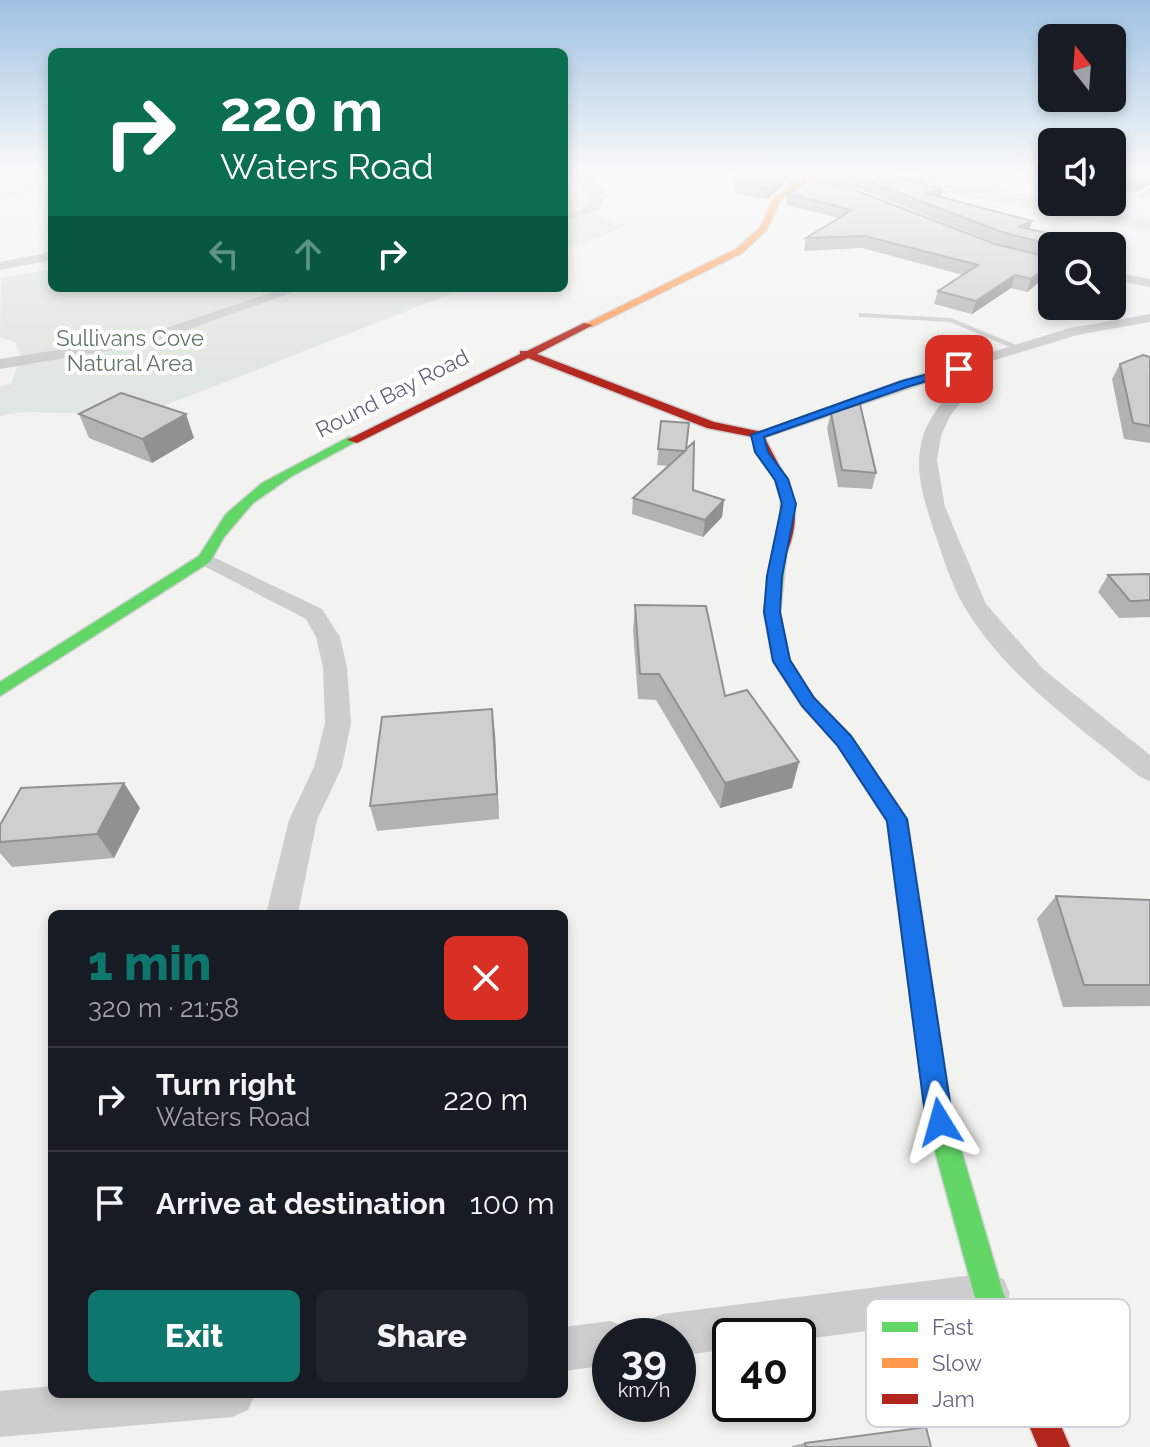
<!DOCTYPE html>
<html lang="en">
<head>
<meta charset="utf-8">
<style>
	:root { --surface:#171b24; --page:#20242c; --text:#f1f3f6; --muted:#9ea1a6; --line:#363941; --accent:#0f766e }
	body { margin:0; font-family:Raleway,sans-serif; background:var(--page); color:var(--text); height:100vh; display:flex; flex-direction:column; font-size:30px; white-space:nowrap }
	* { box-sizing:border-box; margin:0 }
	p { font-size:26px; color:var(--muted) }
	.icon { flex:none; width:44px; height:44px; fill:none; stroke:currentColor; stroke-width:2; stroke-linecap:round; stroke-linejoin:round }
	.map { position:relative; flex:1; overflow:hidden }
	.drawer { position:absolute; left:48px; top:910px; width:520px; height:488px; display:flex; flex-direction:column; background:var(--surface); border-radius:12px; box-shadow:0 4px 12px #0003 }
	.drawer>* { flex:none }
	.top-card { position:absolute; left:48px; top:48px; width:520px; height:244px; border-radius:12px; box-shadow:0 4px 12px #0003; background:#0b6e4f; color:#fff; overflow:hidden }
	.needle { width:52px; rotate:343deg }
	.buttons { position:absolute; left:1038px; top:24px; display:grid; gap:16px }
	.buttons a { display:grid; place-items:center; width:88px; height:88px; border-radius:12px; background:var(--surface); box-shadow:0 4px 12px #0003; font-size:40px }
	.speed { position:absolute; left:592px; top:1318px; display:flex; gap:16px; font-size:40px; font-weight:700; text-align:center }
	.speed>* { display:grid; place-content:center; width:104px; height:104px; border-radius:50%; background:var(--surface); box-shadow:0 4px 12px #0003; line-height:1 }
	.speed small { font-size:20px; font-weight:400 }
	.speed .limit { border:4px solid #111; border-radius:12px; background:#fff; color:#111 }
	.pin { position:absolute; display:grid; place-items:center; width:68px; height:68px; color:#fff; margin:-34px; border-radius:16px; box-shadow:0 4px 12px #0006 }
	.me { position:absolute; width:88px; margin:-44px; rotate:352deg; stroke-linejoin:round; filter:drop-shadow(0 0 6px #0008) }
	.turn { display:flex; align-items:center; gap:28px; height:168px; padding:0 40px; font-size:36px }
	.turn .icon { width:104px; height:104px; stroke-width:2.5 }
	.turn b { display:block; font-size:56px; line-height:68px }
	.lanes { display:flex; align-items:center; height:76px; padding:0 40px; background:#0003; justify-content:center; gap:40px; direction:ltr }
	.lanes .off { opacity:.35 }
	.round { display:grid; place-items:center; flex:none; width:84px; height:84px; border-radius:12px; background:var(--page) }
	.head { display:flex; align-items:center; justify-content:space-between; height:136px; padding:0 40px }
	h1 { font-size:48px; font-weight:800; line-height:60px; color:var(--accent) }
	.action { display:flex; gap:16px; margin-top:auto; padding:16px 40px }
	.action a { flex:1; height:92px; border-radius:12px; background:var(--accent); color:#fff; font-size:32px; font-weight:800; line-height:92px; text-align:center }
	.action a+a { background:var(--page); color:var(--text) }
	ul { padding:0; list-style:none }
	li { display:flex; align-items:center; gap:24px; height:104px; padding:0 40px; border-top:2px solid var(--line) }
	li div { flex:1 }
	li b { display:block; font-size:30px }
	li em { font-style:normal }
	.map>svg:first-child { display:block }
</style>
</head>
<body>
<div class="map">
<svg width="1150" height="1447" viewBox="0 0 1150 1447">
	<rect width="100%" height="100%" fill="#f2f3f1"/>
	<path fill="#e0e6e0" d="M838 171H897L1150 218V232Z
		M591 177 608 196 592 213 626 226 564 250V180Z
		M52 269V288H466L143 414 21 412 0 416V386L11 384 21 356 15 342 0 337 1 278Z"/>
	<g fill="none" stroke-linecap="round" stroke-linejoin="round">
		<defs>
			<path id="fast" d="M349 437 359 440 292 476 253 503 224 537 210 562 0 696V682L199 556 226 514 262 483Z
				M779 552 786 556 780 612 789 660 814 698 850 735 907 819 953 1122 1003 1292 1018 1327 1014 1338 1003 1342 992 1338 974 1294 927 1122 887 821 838 745 802 706 773 661 764 612 772 556Z"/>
			<path id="slow" d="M820 171H828L803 183 780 201 766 231 742 253 592 327 583 325 736 249 760 228 774 198 799 181Z"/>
			<path id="jam" d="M584 323 593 325 537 354 714 422 762 432C784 479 810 504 784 559H774L772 556 780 518 781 499 775 480 753 437 707 428 528 358 357 443 347 440 520 354V351H527Z
				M1003 1312 1014 1316 1070 1447H1038L988 1327 992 1316Z"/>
		</defs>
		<use href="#fast" stroke="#cfd0d1" stroke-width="3"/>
		<use href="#slow" stroke="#cfd0d1" stroke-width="3"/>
		<use href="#jam" stroke="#cfd0d1" stroke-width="3"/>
		<path stroke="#cacacb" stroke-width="2" stroke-dasharray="2 2" stroke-linecap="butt" d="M891 175 1150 225
			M0 196 52 185"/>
		<path fill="#cdcdce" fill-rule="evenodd" d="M1150 187V192L1141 198H1137V196Z
			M859 313 951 318 1026 349 1019 351 950 322 862 317H859Z"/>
		<path fill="#cdcdce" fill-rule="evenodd" d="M564 171H574L604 199 597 211 564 220V214L580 211 594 201Z
			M723 171H745L836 187 831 190Z
			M52 252V260L0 270V262Z
			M1112 272 1150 279V287L1112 280Z
			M285 288H305L147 344 0 369V359L139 337Z
			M1150 314V322L1077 335 992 361 950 416 941 436 937 460 945 507 986 604 1043 669 1150 755V781L1140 777C1077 724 1001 674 960 599 949 577 942 554 934 531 924 500 913 469 923 436 932 410 954 388 972 368L764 439 758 440 749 435 900 380 1070 328Z
			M205 553 322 609 340 637 347 667 351 723 342 767 317 820 298 914H266L289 820 314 767 325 723 323 667 316 637 306 619 198 563 194 559 198 555Z
			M989 1273 1004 1279 1010 1294 1004 1309 989 1315 798 1340V1336H730V1349L678 1356V1336H641L647 1320 663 1314Z
			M610 1321 626 1327 629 1336H610V1365L564 1371V1327Z
			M52 1386V1394H255L248 1410 232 1417 0 1437V1391Z"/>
		<use href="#fast" fill="#63d668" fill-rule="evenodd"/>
		<use href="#slow" fill="#ff974d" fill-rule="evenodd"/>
		<use href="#jam" fill="#b3261e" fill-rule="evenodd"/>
	</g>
	<path fill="#b2b2b3" d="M751 171H811L797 178 785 175 783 186 766 200 733 192 735 180Z
		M823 171H875L941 198 1032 221 1029 229 1081 240 1079 246H1052V258L1001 245 857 188 821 182Z
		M1022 171H1052V177Z
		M1112 171H1150V184L1135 193 1112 189Z
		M788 194 1052 258V271L1027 292 1011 288 972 314 934 304 938 291 963 275 862 248 804 251 806 238 838 218 786 205Z
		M1150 357V443L1124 439 1112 379 1120 364Z
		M831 413 876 473 872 489 838 487 827 428Z
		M79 414 194 438 152 463 89 438Z
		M661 421 686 449 693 490 724 500 722 517 703 537 632 514 633 498 668 466 657 465Z
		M1150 574V617L1119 618 1098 592 1108 575Z
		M635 605 725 696 799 762 792 788 720 808 656 700 638 699 633 630Z
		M495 734 499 819 377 831 370 806Z
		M140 808 114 858 12 867 0 853V825Z
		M1056 896 1150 900V1006L1063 1007 1037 919Z
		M805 1443 931 1447H792V1446Z"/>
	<path fill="#919192" d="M801 171H811L797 178 798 172Z
		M785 175 783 186 766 200 768 188Z
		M1150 177V184L1135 193 1140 183Z
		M943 190 940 201 925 193Z
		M1032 221 1028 233 1019 227Z
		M1052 263V272L1027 292 1031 279Z
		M1015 275 1011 288 972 314 976 301Z
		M186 414 194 438 152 463 142 439Z
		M724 500 722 517 703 537 705 520Z
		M492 709 495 734 499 819 497 794Z
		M799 762 792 788 720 808 725 783Z
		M124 783 140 808 114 858 97 834Z"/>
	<path fill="#cfcfd0" stroke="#919192" stroke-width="2" d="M751 171H765L785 175 768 188 735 180Z
		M823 171H875L885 173 943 190 925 193 1032 221 1019 227 1081 240 1074 246H1057L1005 233 859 178Z
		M1112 171H1150V177L1140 183 1112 178Z
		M809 180 850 188 995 244 1052 258V263L1031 279 1015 275 976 301 938 291 978 265 865 236 806 238 852 210 788 194Z
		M1143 355 1150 357V426L1133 423 1120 364Z
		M121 393 186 414 142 439 79 414Z
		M860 404 876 473 842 470 831 413Z
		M661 421 689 423 686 449 694 442 693 490 724 500 705 520 633 498 685 451 658 449Z
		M1150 574V600L1135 601H1130L1108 575Z
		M635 605 706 606 725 696 747 690 799 762 725 783 659 674H640Z
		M492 709 497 794 370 806 382 717Z
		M124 783 97 834 0 842V825L21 788Z
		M1056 896 1150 900V985H1084Z
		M926 1427 931 1447H806L805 1443Z"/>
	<linearGradient id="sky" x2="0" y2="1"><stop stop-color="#9ec1e2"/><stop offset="0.46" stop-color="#f9faf9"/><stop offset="1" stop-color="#f9faf9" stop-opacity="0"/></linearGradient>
	<rect width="1150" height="373" fill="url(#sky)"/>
	<path fill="#1a73e8" stroke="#114b97" stroke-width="2" d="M959 366 962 371 910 386 764 437 768 452 788 479 796 504 782 576 780 612 790 660 814 698 851 736 907 819 953 1122 949 1131 940 1135 930 1131 926 1122 887 821 837 745 802 706 773 661 764 612 767 576 782 504 775 480 755 452 751 435 902 381Z"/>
	<g text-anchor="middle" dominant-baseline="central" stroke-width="8" stroke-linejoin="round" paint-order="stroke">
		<g font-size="22" fill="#627866" stroke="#fff">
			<text x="130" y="338">Sullivans Cove<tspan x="130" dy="25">Natural Area</tspan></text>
		</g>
		<g font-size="22" fill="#636880" stroke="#fff">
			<text transform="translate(392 393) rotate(-27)">Round Bay Road</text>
		</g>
	</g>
	<rect x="866" y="1299" width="264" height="128" rx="12" fill="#fff" stroke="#d0d2d9" stroke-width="2"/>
	<rect x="882" y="1322" width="36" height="10" fill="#63d668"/>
	<rect x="882" y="1358" width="36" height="10" fill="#ff974d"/>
	<rect x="882" y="1394" width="36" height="10" fill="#b3261e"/>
	<g font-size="22" fill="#636880">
		<text x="932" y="1335">Fast</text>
		<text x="932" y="1371">Slow</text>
		<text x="932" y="1407">Jam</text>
	</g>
</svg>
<div class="buttons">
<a><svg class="needle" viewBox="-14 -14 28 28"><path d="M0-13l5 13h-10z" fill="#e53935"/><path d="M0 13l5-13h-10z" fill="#9ea1a6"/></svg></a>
<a><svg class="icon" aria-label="sound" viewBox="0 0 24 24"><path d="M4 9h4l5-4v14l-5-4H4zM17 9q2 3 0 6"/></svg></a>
<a><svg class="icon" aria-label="search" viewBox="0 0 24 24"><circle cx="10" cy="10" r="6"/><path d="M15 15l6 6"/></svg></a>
</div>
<div class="speed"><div>39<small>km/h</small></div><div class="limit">40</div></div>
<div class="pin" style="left:959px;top:369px;background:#d93025"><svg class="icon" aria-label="arrive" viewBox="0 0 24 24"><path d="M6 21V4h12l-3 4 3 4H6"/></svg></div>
<svg class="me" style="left:940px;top:1122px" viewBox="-20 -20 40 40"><path d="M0-17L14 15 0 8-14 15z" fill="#1a73e8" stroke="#fff" stroke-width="4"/></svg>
<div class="top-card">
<div class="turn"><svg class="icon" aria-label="right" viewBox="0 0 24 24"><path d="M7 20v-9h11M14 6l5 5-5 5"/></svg><div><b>220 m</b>Waters Road</div></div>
<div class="lanes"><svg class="icon off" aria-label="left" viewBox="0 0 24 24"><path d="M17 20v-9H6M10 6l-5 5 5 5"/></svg><svg class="icon off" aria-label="ahead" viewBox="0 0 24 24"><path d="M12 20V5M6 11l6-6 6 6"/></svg><svg class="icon" aria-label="right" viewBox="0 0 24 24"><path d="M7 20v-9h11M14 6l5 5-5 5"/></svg></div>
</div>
<section class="drawer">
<div class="head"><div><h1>1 min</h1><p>320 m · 21:58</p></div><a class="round" style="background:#d93025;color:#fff"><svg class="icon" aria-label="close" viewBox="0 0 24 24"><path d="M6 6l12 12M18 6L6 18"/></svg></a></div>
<ul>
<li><svg class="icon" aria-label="right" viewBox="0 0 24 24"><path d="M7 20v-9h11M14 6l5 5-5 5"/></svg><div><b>Turn right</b><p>Waters Road</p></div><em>220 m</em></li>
<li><svg class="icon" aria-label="arrive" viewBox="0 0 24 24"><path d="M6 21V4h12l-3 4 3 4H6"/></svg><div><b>Arrive at destination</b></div><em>100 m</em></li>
</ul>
<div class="action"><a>Exit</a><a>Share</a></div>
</section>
</div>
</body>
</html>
